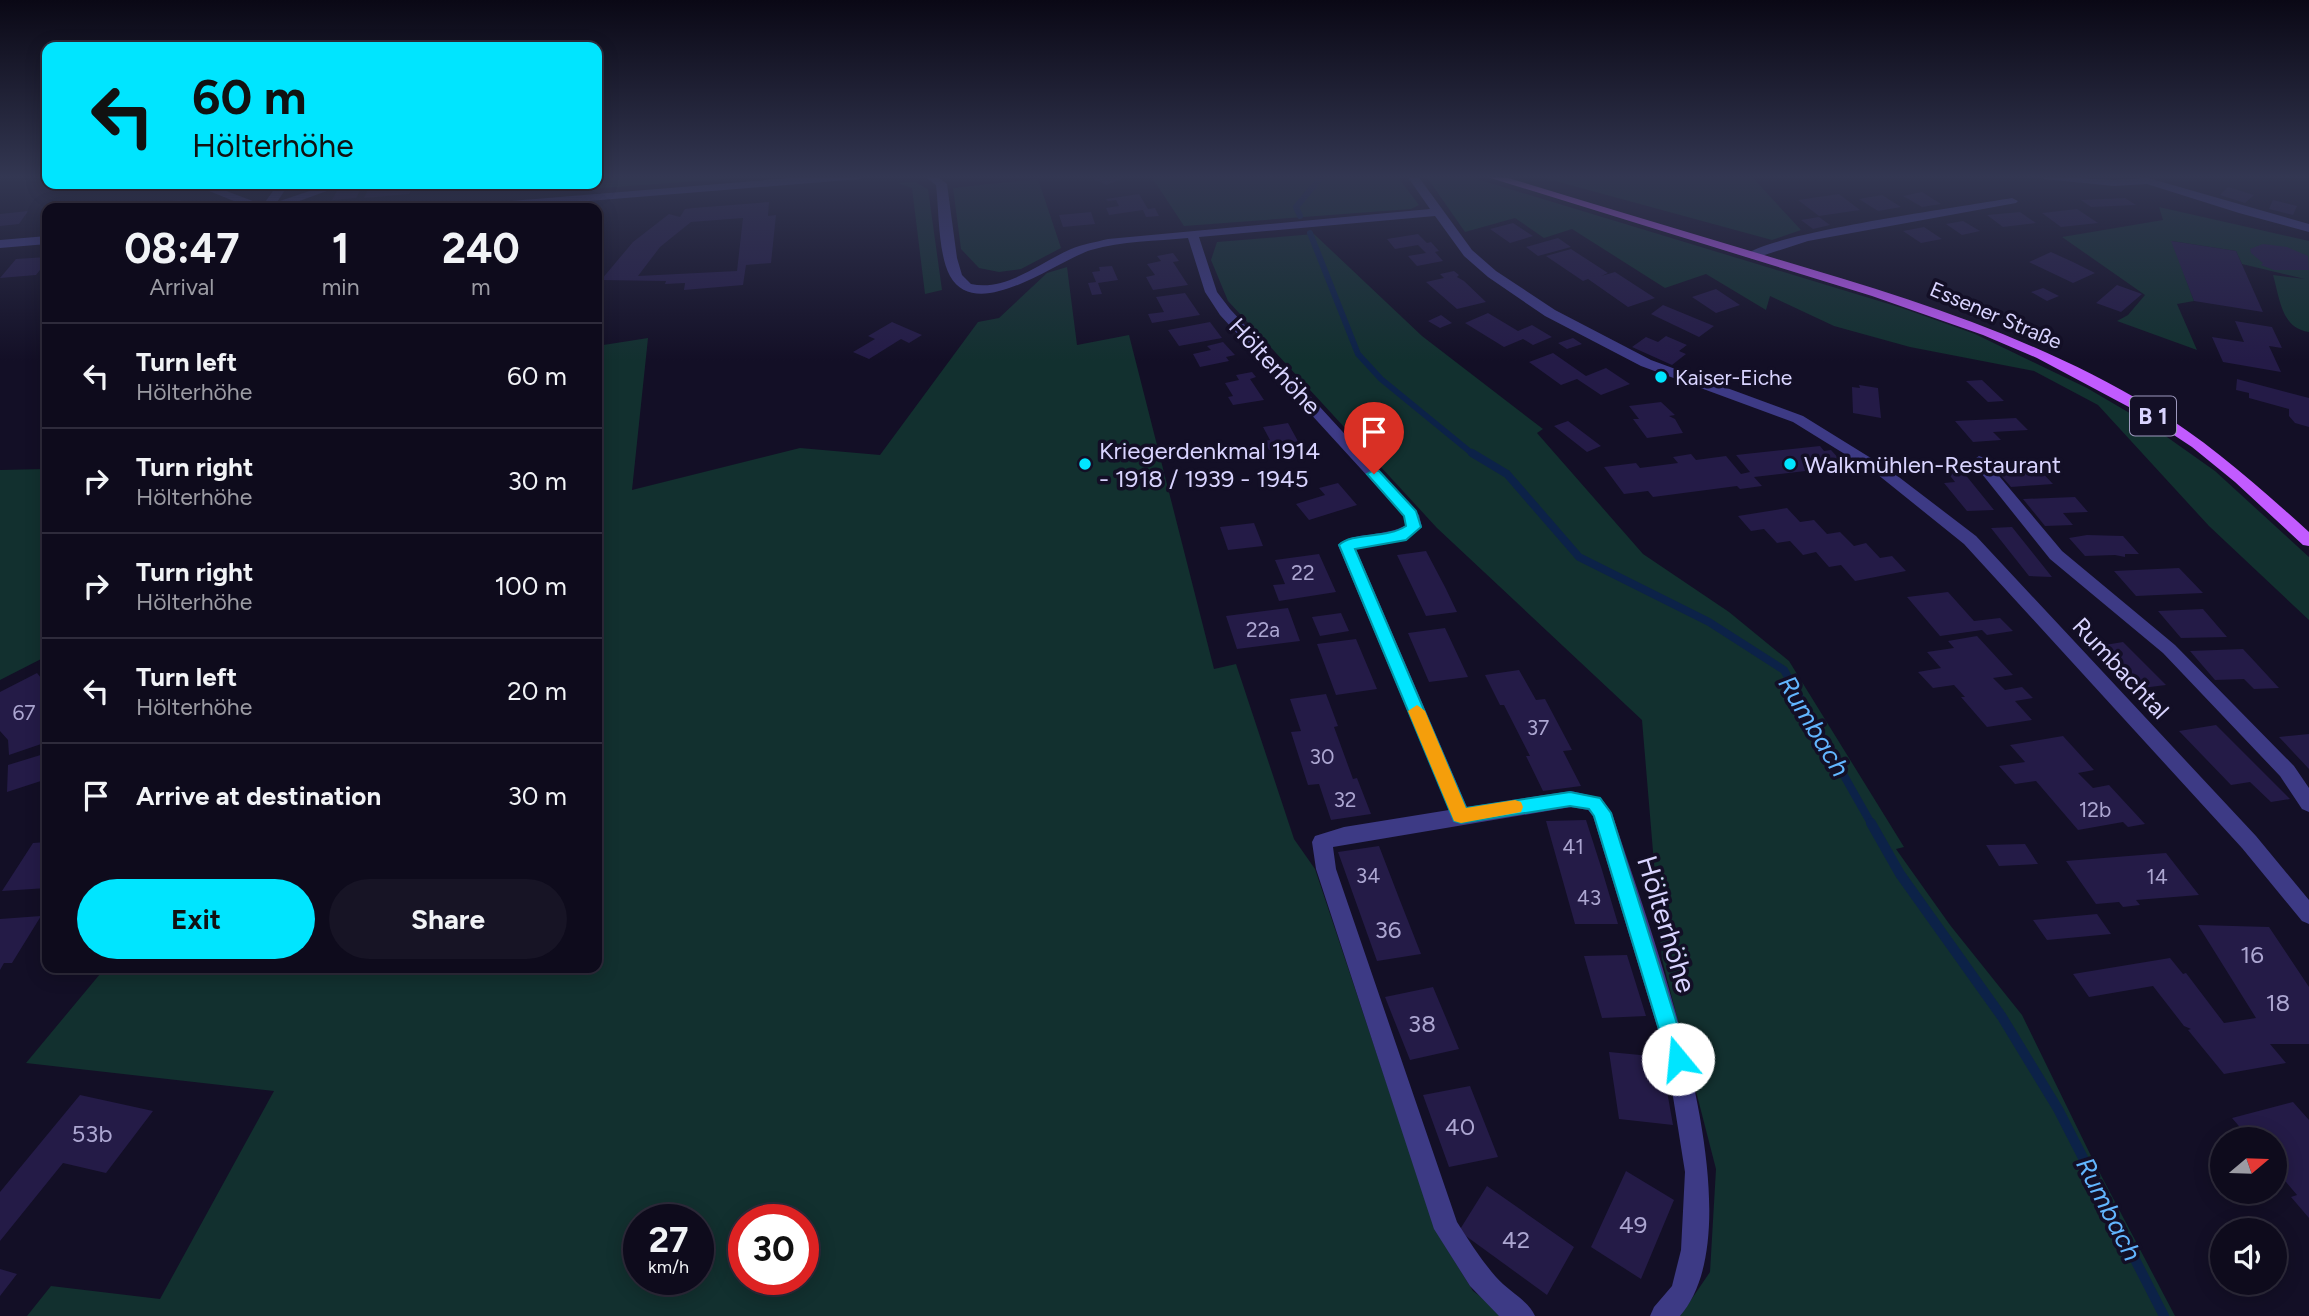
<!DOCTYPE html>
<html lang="en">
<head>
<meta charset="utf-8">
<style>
	:root { --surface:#0e0b1c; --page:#171425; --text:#f1f3f6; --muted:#9b9ba3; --line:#2e2b3b; --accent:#00e5ff }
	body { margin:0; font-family:Figtree,sans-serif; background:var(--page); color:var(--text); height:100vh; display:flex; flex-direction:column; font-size:26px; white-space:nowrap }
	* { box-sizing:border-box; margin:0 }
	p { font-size:23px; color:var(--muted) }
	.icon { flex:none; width:38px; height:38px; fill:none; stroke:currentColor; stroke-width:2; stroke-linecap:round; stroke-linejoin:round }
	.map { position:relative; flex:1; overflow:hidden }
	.drawer { position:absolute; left:42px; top:203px; width:560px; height:770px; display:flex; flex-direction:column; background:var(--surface); border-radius:14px; box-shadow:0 4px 18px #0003,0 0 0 2px var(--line) }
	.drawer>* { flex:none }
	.top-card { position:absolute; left:42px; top:42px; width:560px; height:147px; border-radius:14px; box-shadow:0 4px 18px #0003,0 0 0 2px var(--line); background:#00e5ff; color:#111; overflow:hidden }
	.needle { width:46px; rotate:71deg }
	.tools { position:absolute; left:2210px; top:1127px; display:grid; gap:14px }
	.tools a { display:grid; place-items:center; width:77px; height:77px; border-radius:50%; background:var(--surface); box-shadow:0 4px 18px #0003,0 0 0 2px var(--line); font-size:35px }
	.speed { position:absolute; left:623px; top:1204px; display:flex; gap:14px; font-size:35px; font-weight:700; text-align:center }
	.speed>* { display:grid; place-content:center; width:91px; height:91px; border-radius:50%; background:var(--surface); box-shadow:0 4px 18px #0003,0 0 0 2px var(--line); line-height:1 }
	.speed small { font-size:18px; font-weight:400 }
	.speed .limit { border:10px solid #d22; background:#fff; color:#111 }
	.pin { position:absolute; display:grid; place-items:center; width:60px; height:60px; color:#fff; margin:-72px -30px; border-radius:50% 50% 50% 0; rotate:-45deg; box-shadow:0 0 7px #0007 }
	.pin .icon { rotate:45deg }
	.me { position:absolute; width:77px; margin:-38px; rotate:343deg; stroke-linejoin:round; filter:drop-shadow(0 0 5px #0008) }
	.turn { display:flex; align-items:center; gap:24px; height:147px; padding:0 35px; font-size:32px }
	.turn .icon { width:91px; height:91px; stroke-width:2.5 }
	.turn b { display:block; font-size:49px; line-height:60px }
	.eta { display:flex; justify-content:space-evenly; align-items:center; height:119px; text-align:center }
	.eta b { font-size:42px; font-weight:700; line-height:49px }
	.button { display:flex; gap:14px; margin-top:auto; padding:14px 35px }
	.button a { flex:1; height:80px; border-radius:42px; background:var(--accent); color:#111; font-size:28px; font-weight:700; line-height:80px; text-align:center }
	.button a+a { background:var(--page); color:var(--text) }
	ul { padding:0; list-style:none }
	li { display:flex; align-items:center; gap:21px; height:105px; padding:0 35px; border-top:2px solid var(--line) }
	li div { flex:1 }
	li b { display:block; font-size:26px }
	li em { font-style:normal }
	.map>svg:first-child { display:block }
</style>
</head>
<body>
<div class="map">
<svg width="2309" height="1316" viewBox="0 0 2309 1316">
	<rect width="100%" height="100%" fill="#130f26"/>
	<path fill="#12302f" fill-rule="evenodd" d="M597 176H764L562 191 570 184H597Z
		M1151 176H1397L1419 205 1411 209 1184 226Z
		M1426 176H1467L1902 308 1975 334 2087 388 2150 425 2215 471 2309 557V620L2209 526 2098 405 2034 371 1910 347 1834 326 1770 296 1766 310 1706 274 1665 288 1572 229 1544 238 1515 218 1465 232Z
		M1537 176H1751L1801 230 1772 240Z
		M1038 179 1061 248 1021 269 999 272 979 268 961 249 953 188Z
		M915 182 928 189 942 290 925 294 912 188 898 183Z
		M2159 207 2309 241V332C2281 328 2280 299 2273 275L2305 279 2242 264 2236 251 2172 241 2194 301 2177 304 2197 350 2117 321 2128 315 2145 295 2062 237 2163 220Z
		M1314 234 1422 336 1543 429 1537 433 1643 554 1729 612 1789 661 1904 847 1896 849 1950 925 2022 1015 2093 1160 2175 1316H1680L1710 1272 1716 1169 1662 959 1642 720 1437 528 1228 301 1211 260 1217 242Z
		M1067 267 1077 345 1129 335 1214 669 1236 664 1294 839 1315 869 1436 1231 1473 1291 1507 1316H27L51 1286 160 1299 274 1091 26 1063 105 968H597V346L648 338 632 490 800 448 880 455 978 322 999 318 1047 273ZM639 1220H698V1279H639ZM744 1220H803V1279H744Z
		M47 469V656L0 680V470Z"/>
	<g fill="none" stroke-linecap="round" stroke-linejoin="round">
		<path stroke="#0c2248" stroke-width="6" d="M1300 216 1296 207 1322 176
			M1310 233 1358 354 1381 379 1474 455"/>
		<path stroke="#0c2248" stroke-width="8" d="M1472 453 1507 474 1579 557 1709 622 1784 670 1872 825"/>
		<path stroke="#0c2248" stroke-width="10" d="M1871 823 1900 874 2002 1017 2058 1109 2164 1316"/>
	</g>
	<path fill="#241b47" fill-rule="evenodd" d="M1087 176H1121L1124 178 1107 185Z
		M414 184 409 194 364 198 369 187Z
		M451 184H515L514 186 469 190 471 186 449 189Z
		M362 187 356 198 332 200 338 189Z
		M2228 187 2254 195 2245 203 2220 195Z
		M1922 192 1941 204 1922 207 1903 196Z
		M1139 194 1148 209 1155 208 1159 216 1146 217 1143 210 1109 215 1106 208 1119 206 1116 200 1108 201 1106 199Z
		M1839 194 1860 210 1819 216 1798 200Z
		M1882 195 1901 207 1878 211 1859 199Z
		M2125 198 2136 205 2091 207 2081 200Z
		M181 200 175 208H132L136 204Z
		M2273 200 2297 206 2293 215 2269 209Z
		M769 202 768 216 776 215 771 263 746 265 743 285 684 290 685 283 665 284 666 281 601 280 633 242 669 214 680 217 685 209 693 208ZM743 218 737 271 638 276 660 247 691 222Z
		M2077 209 2098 223 2061 227 2042 213Z
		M28 211 19 224 0 226V214Z
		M1091 212 1095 224 1063 227 1059 215Z
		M2020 212 2036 223 2003 227 1987 215Z
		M1819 217 1830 225 1813 229 1801 220Z
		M1963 221 1980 231 1962 235 1946 224Z
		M1513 223 1533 236 1510 243 1490 229Z
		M1924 227 1942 239 1921 243 1903 231Z
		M1418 234 1427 243 1431 242 1439 251 1435 252 1443 261 1417 266 1408 256 1426 253 1418 245 1395 249 1387 239Z
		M1558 238 1571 247 1538 256 1526 247Z
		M2171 241 2236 251 2263 312 2194 301Z
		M2263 244 2287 247 2308 256 2309 270H2274L2261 265 2263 263 2251 253 2250 249Z
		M1571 249 1608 273 1601 276 1615 272 1655 298 1628 307 1588 279 1583 281 1546 256Z
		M2051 252 2073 262 2095 273 2073 283 2029 262Z
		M1173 253 1179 261 1173 262 1188 285 1153 290 1146 277 1155 275 1147 264 1161 261 1157 256Z
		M47 257V261L36 275 0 278 16 259Z
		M1112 266 1118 280 1098 283 1102 294 1092 295 1088 283 1096 282 1092 272 1100 271 1099 267Z
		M1454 271 1459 275 1457 277 1464 281 1486 302 1457 309 1426 282 1444 278 1440 274Z
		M2117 285 2142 294 2121 312 2096 303Z
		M2043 288 2059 296 2047 301 2031 292Z
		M1716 289 1740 305 1716 313 1692 297Z
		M1185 293 1200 315 1152 323 1148 314 1164 312 1156 297Z
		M1663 305 1714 326 1699 337 1651 314Z
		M1488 313 1518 331 1532 325 1552 337 1533 345 1523 339 1504 347 1465 323Z
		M1441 315 1452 323 1440 328 1428 321Z
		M2235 321 2272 327 2282 348 2269 346 2281 372 2223 362 2212 337 2244 342Z
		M892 322 922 335 909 343 901 339 869 359 853 352 875 339 868 336Z
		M1210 322 1222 338 1179 346 1168 330Z
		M1666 336 1687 345 1679 351 1686 354 1672 365 1632 347 1646 337 1658 342Z
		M1573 338 1582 344 1567 349 1558 343Z
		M1223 342 1235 355 1226 357 1229 361 1200 367 1193 354 1211 350 1207 346Z
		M1553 353 1586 376 1606 368 1630 384 1601 395 1577 379 1561 385 1529 362Z
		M1252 372 1256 377 1250 379 1264 400 1233 405 1228 397 1233 396 1225 383 1239 380 1236 375Z
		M2237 379 2309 398V427L2295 423 2289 416V409L2249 398V393L2236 390Z
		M1982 380 2004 401 1988 402 1966 381Z
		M1859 385 1878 388 1881 418 1853 413 1852 387 1860 388Z
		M1661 402 1675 415 1669 416 1675 419 1683 433 1647 438 1633 419H1639L1629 406Z
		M2016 418 2028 430 1993 432 2001 440 1973 442 1955 421Z
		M1568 421 1601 446 1587 452 1554 426Z
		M1288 423 1300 445 1269 450 1264 441 1270 440 1263 427Z
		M1820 446 1824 451 1831 450 1840 460 1833 461 1839 467 1754 477 1762 486 1740 489 1737 486 1653 497 1648 491 1624 494 1604 467 1636 463 1640 468 1678 463 1673 457 1691 454 1696 460 1726 456 1741 474 1750 472 1736 455Z
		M2033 463 2053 484 2011 487 1992 465Z
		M1948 473H1964L1994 510 1967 511 1944 483 1955 482Z
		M1338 483 1357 505 1309 520 1296 504 1325 495 1319 488Z
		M2075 497 2088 512 2063 513 2073 525 2045 526 2023 499Z
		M1787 508 1800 522 1814 520 1827 534 1840 532 1854 546 1866 543 1880 558 1892 556 1906 571 1855 581 1841 565 1829 567 1816 552 1803 555 1790 541 1777 543 1764 529 1751 531 1738 516Z
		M1254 523 1263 546 1228 550 1220 527Z
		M2012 527 2052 577 2029 576 1991 528Z
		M2087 535 2123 536 2139 554H2125V557L2115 555 2085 556 2069 538Z
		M1426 551 1445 587 1457 612 1426 616 1397 555Z
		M1319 554 1336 592 1279 601 1273 585 1285 584 1275 560Z
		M2179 568 2203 593 2136 596 2114 571Z
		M1948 592 1974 621 2000 618 2013 631 1987 635 1982 630 1940 636 1907 597Z
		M1288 608 1300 641 1237 649 1226 616Z
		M2203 609 2227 637 2181 638 2158 611Z
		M1341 613 1349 631 1320 636 1312 617Z
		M1445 628 1468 677 1429 682 1408 633Z
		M1977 636 2013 675 1993 678 2005 690 2022 687 2033 698 2015 701 2032 720 1987 727 1961 697H1965L1954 685 1933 688 1918 672 1941 668 1927 652 1954 648 1948 641Z
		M1356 639 1377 689 1336 695 1317 644Z
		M2123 642 2166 685 2134 689 2093 647Z
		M2243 649 2256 663 2279 688 2254 689 2244 679 2215 680 2190 651Z
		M1519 670 1536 700 1545 699 1572 750 1563 751 1581 786 1543 791 1526 756H1530L1504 705H1500L1485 675Z
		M37 673 47 685V742L9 755 8 740 0 731V692Z
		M1326 694 1338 726 1334 727 1353 779 1357 778 1371 814 1331 820 1319 784 1308 785 1291 732 1301 731 1290 699Z
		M2216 725 2290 799 2271 802 2250 782 2231 785 2179 731Z
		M2309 734V769L2279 737Z
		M2063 736 2094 770 2078 773 2093 788 2109 785 2145 824 2128 827 2123 822 2078 830 2036 781 2015 784 1999 766 2025 762 2010 745Z
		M47 753V779L7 792 8 765Z
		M1586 820 1602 870 1618 924H1575L1546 821Z
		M47 842V888L2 891 33 843Z
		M2025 844 2038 864 1999 866 1986 845Z
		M1379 846 1399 898 1421 954 1377 961 1338 852Z
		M2166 853 2199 895 2136 900 2140 905 2123 907 2119 902 2096 904 2066 861Z
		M2097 914 2111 934 2047 940 2033 920Z
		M41 916 12 963H4L0 970V919Z
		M2198 925 2269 927 2309 987V1044H2270L2286 1063 2224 1074 2188 1030 2191 1029 2184 1026 2153 986 2089 997 2073 974 2170 958 2183 974 2186 973 2224 1023 2256 1018Z
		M1627 955 1646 1016 1602 1018 1584 956Z
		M1433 987 1459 1049 1410 1060 1385 997Z
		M1609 1052 1661 1057 1673 1125 1619 1119Z
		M1470 1086 1498 1157 1449 1167 1423 1095Z
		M80 1095 153 1111 106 1173 63 1163 0 1241V1192Z
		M2293 1102 2309 1120V1218L2291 1197 2297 1195 2275 1169V1139H2250L2232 1118Z
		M1626 1171 1674 1200 1641 1279 1591 1247Z
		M1487 1186 1574 1247 1547 1295 1459 1231Z
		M0 1269 17 1274 0 1296Z"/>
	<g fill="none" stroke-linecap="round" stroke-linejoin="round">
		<path fill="#3d3a85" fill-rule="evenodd" d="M814 176H865L860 179 503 208H457L463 205Z
			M924 176H937L947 184 957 258 962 275 971 284C1006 292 1041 262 1071 249 1083 244 1096 242 1108 239L1430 209 1407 176H1418L1472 250 1496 271 1555 310 1651 360 1803 416 1887 468 1976 536 2256 836 2309 900V924L2302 921 2242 848 1964 544 1877 474 1793 422 1641 366 1545 316 1488 277 1464 256 1435 216 1199 237 1217 292 1230 309 1419 515 1422 527 1406 540 1356 549 1467 807 1571 791 1601 798 1612 813C1647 923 1763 1220 1680 1316H1650L1654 1307 1672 1286 1681 1250 1685 1172 1667 1059 1593 816 1588 810 1571 807 1333 847 1336 869 1457 1222C1469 1241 1481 1260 1496 1277 1508 1291 1528 1300 1535 1316H1499L1470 1286 1434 1229 1316 869 1312 842 1315 836 1344 827 1449 810 1338 545C1350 532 1387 537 1406 525L1404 516 1220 315 1205 292 1188 238C1156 241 1122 241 1091 250 1058 260 977 324 950 276 938 254 939 210 936 185Z
			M2039 176 2114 180 2148 178 2309 224V232L2239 213 2147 184 2114 186 2044 179Z
			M192 184H208L263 205 278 184H289L277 202 330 184H346L280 208H251Z
			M2012 198 2018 201 2016 203 1808 241 1752 259 1746 255C1770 233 1967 206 2012 198Z
			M47 236V244L0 248V240Z
			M1979 456 1984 458 2062 551 2175 645 2294 766 2309 788V812L2302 809 2280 776 2163 653 2050 559 1974 464 1972 461Z"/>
		<path fill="#c25bff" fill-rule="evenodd" d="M1484 176H1502C1594 204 1685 231 1777 259 1906 297 2035 337 2151 407 2209 442 2259 487 2309 532V546L2303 545 2235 482 2192 447 2142 414 2037 358 1983 335 1872 296Z"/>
	</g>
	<linearGradient id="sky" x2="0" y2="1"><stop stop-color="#0a0815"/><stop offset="0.49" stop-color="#333752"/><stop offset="1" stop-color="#333752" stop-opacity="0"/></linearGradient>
	<rect width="2309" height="361" fill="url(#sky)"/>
	<path fill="#00e5ff" stroke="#0095a6" stroke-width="2" d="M1374 470 1379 471 1416 511 1421 527 1406 540 1355 549 1466 808 1570 792 1600 798 1611 813 1688 1059 1685 1066 1678 1069 1671 1066 1668 1059 1594 816 1589 809 1570 806 1461 823 1454 821 1339 545C1352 532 1387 539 1406 526L1404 516 1367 474Z"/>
	<path fill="#f59e0b" d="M1417 705 1425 711 1466 808 1515 800 1521 802 1523 807 1521 812 1461 823 1454 821 1408 711Z"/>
	<g fill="#00e5ff" stroke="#130f26" stroke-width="2.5">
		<circle cx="1661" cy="377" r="7"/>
		<circle cx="1085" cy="464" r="7"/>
		<circle cx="1790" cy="464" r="7"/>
	</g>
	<g text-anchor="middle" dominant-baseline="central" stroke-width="7" stroke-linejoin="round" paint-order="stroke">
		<g font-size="21" fill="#d9d4ff" stroke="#130f26">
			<text transform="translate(1996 315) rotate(23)">Essener Straße</text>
		</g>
		<g font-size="21" fill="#d9d4ff" stroke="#130f26" text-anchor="start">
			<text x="1675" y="377">Kaiser-Eiche</text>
		</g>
		<g font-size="21" fill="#aca6d1">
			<text x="1303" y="572">22</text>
			<text x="1263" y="629">22a</text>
			<text x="24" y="712">67</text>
			<text x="1538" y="727">37</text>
			<text x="1322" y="756">30</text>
			<text x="1345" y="799">32</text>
			<text x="2095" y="809">12b</text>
			<text x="1573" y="846">41</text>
			<text x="1368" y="875">34</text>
			<text x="2157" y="876">14</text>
			<text x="1589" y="897">43</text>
		</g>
		<rect fill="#130f26" stroke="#9e99be" stroke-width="2" x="2130" y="396.5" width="46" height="39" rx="5"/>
		<g font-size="23" font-weight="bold" fill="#d9d4ff">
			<text x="2153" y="416">B 1</text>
		</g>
		<g font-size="24" fill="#d9d4ff" stroke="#130f26">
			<text transform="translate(1275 366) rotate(47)">Hölterhöhe</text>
			<text transform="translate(2121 668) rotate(47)">Rumbachtal</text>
		</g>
		<g font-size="24" fill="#d9d4ff" stroke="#130f26" text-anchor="start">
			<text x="1099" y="450">Kriegerdenkmal 1914<tspan x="1099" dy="28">- 1918 / 1939 - 1945</tspan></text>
			<text x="1804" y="464">Walkmühlen-Restaurant</text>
		</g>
		<g font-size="24" fill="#aca6d1">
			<text x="1388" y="929">36</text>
			<text x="2252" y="954">16</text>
			<text x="2278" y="1002">18</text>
			<text x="1422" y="1023">38</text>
			<text x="1460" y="1126">40</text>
			<text x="92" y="1133">53b</text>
			<text x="1633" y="1224">49</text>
			<text x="1516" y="1239">42</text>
		</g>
		<g font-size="26" font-style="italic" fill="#62b6ff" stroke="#130f26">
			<text transform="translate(1814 726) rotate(59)">Rumbach</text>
			<text transform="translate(2109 1209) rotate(63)">Rumbach</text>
		</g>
		<g font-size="28" fill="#d9d4ff" stroke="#130f26">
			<text transform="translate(1667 924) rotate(73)">Hölterhöhe</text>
		</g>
	</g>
</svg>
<div class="tools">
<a><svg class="needle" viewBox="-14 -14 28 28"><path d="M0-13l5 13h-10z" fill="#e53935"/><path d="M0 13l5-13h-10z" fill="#9b9ba3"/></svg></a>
<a><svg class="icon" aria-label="sound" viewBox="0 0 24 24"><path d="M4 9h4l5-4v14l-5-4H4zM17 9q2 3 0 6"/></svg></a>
</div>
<div class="speed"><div>27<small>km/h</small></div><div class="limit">30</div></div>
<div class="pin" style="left:1374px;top:474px;background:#d93025"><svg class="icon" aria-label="arrive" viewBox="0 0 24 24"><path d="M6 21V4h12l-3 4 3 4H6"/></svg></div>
<svg class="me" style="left:1678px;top:1059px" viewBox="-20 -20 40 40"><circle r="19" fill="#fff"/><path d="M0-13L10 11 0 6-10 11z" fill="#00e5ff"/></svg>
<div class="top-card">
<div class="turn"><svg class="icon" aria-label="left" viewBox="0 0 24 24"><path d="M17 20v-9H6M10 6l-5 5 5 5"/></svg><div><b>60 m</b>Hölterhöhe</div></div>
</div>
<section class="drawer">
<div class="eta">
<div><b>08:47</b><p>Arrival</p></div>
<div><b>1</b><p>min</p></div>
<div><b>240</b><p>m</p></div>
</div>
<ul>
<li><svg class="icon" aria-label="left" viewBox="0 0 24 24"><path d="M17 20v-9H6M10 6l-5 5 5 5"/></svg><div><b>Turn left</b><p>Hölterhöhe</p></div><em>60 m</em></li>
<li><svg class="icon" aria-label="right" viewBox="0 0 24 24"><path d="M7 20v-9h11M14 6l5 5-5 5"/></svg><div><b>Turn right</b><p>Hölterhöhe</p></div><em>30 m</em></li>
<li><svg class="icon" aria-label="right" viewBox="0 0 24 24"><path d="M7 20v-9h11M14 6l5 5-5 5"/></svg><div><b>Turn right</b><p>Hölterhöhe</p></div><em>100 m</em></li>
<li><svg class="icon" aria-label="left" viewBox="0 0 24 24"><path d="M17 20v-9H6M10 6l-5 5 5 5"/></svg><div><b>Turn left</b><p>Hölterhöhe</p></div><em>20 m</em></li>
<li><svg class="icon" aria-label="arrive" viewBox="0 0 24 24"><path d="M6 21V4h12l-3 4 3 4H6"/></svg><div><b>Arrive at destination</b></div><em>30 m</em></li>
</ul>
<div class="button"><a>Exit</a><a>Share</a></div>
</section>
</div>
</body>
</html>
